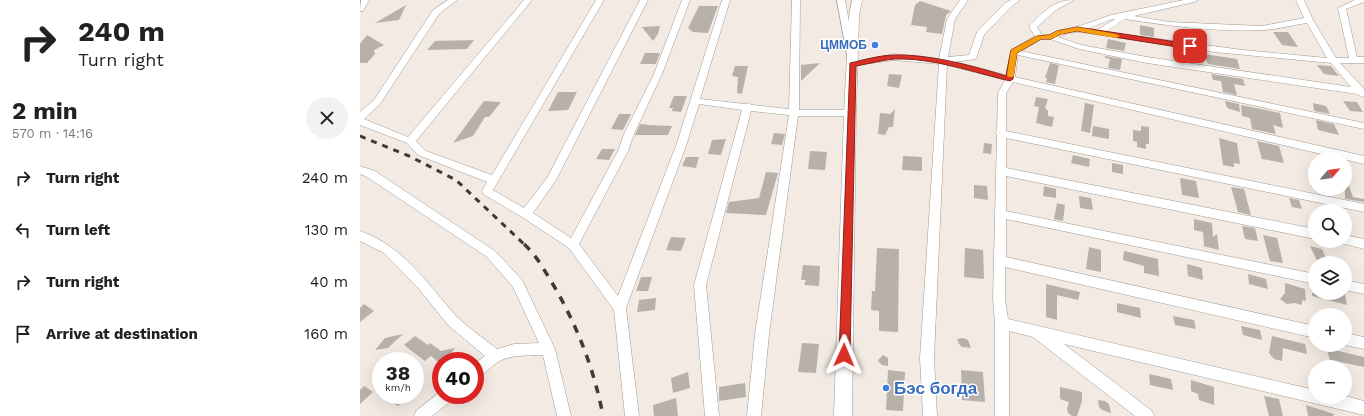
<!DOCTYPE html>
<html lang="en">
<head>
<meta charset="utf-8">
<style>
	:root { --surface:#fff; --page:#f2f2f2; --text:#202124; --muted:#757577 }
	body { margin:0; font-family:"Work Sans",sans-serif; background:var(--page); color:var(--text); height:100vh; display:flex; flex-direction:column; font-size:15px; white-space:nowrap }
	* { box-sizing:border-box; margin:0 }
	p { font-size:13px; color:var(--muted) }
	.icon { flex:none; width:22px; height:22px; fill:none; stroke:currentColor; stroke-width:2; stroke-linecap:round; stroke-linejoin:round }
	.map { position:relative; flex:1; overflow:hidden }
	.details { display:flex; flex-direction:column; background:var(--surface); width:360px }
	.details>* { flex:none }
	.banner { background:#fff; color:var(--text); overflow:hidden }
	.needle { width:26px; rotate:61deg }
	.tools { position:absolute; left:948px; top:152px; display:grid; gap:8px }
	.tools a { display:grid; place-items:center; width:44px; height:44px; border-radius:50%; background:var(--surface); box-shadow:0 4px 16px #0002; font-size:20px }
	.speed { position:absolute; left:12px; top:352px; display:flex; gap:8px; font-size:20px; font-weight:700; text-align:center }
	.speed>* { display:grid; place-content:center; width:52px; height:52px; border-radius:50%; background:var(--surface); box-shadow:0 4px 16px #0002; line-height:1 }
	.speed small { font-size:10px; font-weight:400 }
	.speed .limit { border:6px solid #d22; background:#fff; color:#111 }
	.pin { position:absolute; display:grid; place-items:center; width:34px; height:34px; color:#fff; margin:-17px; border-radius:8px; box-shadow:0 2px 6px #0006 }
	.me { position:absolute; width:44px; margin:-22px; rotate:1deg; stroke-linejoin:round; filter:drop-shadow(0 0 3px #0008) }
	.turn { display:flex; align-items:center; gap:14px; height:84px; padding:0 12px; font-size:18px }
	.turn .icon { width:52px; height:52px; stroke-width:2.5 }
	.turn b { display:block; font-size:28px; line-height:34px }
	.round { display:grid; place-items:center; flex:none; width:42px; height:42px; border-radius:21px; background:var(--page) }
	.overview { display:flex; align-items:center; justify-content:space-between; height:68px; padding:0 12px }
	h1 { font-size:24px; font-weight:700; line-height:30px }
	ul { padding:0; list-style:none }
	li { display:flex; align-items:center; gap:12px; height:52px; padding:0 12px }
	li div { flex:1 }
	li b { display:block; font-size:15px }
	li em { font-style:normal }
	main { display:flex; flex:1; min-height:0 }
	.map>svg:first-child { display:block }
</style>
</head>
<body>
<main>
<section class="details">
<div class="banner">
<div class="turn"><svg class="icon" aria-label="right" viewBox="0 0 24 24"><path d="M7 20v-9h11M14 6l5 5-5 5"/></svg><div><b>240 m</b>Turn right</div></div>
</div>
<div class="overview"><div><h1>2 min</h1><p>570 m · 14:16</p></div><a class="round"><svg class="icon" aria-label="close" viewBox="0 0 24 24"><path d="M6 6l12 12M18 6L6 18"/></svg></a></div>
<ul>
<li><svg class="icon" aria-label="right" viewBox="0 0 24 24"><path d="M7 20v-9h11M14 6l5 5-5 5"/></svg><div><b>Turn right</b></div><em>240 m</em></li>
<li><svg class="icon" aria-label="left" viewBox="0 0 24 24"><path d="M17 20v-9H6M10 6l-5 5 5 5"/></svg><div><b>Turn left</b></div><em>130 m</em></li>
<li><svg class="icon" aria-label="right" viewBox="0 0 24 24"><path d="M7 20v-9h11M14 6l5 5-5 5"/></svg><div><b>Turn right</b></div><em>40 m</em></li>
<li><svg class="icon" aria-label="arrive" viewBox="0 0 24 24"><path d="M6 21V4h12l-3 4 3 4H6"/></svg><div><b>Arrive at destination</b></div><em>160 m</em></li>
</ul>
</section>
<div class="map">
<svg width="1004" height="416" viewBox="0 0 1004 416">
	<rect width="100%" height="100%" fill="#f3ebe3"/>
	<path fill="#b8b1a9" d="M560 1 591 11 586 15 582 34 566 32 567 27 551 25 555 5Z
		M46 5 39 20 15 23Z
		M339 6H358L348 33 333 32 328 28Z
		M780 25 794 28V37L780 35Z
		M300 26 298 34 293 41 282 27Z
		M913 32H928L938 47 922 45Z
		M7 35 24 45 14 50 15 54 7 63H0V44Z
		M748 39 766 43 764 51 746 48Z
		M114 40 107 49 67 50 75 41Z
		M285 53H300L296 64H280Z
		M844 54 877 59 880 69 848 64Z
		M745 56 762 59 760 70 748 68 750 59 745 58Z
		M460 63 441 81V65Z
		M690 63 699 65 695 84 686 82 687 78H685Z
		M957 65 971 66 979 76 964 74Z
		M375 66H388L382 94 377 93 378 77 372 76Z
		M529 74 542 75 539 88 527 86Z
		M851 74 883 79 885 86 874 84 877 95 863 92 861 81 853 80Z
		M198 92H217L208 110 188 111Z
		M314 96H327L321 112 312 111 313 108H309Z
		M676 97 688 99 685 108 688 111V116L694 117 692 127 676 123 679 107 674 106Z
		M124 101 141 102 129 117H125L113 136 93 143Z
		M865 101 879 104 880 112 867 108Z
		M983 101 997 102 1003 112 990 111Z
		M725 103 734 105 730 133 721 131Z
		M953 103 966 106 970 114 954 111Z
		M881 105 920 113 923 128 913 125 916 134 892 129 890 118 882 116Z
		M535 109 533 127H529L525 135 518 134 520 113 530 114Z
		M259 114H271L263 130 251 129Z
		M956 120 974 124 979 135 958 130Z
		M280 124 289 125 312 126 308 135H275Z
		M733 126 749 129V139L732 136Z
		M781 126 789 127V144H786V149L777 147V142L773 141V130L781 131Z
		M414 133 425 134 422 145 411 144Z
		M859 138 877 143 880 164 874 163V167L863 165Z
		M366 139 361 155 348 154 352 140Z
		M897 141 919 146 924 163 902 159Z
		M624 143 632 144 631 154 623 153Z
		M242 149H255L249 160 236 159Z
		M450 151 467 152 465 170 448 169Z
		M713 155 730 159 729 167 711 163Z
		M543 156 562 157V171L542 170Z
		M326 157H339L336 168 322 166Z
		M752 163 763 165V174L752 172Z
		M406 172 418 173 406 215 366 213 369 202 399 198Z
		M820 178 836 181 839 198 822 195Z
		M985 178H986L993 197 1004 199V202L985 199Z
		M614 185 627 186 628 200 614 198Z
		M684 186 696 189V198L683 196Z
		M871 187 884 189 891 215 878 212Z
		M719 196 731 198 733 210 720 208Z
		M929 198 939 200 942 209 932 207Z
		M697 203 705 205 703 221 694 219Z
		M834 219 852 223 853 237 857 234 859 250 843 246 844 245 843 232 834 230Z
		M882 226 895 228 898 241 885 239Z
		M903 235 917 238 923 263 910 261Z
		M311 237 326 238 321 251 306 250Z
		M950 246 962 249 968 263H958Z
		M729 247 741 250V272L726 269Z
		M517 248 539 249 538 332 519 331V311L511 310 512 291H515Z
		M605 248 623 250 624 279 604 277Z
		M764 251 798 259 799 276 784 273V266L763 260Z
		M827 264 842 268 843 280 828 276Z
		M443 265 460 266 459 286 444 285 446 280H441Z
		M888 274 906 279 908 289 889 284Z
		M281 277H292L288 291H276Z
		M925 283 945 289 946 301 942 300V305L935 303 927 304 920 299 925 293Z
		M686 284 720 292 718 300 697 295V320L686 317Z
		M952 293 985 294 987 305 952 296Z
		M296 298 295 310 277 312 279 300Z
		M757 303 780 308 781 318 757 312Z
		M4 304 14 311 0 322V308Z
		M813 316 834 320 836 329 815 325Z
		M881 326 900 330 902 340 883 335Z
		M43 334 28 348 15 350 25 338Z
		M55 336 68 345 70 343 81 351 95 348 86 361 78 362 71 356 65 361 44 345Z
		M912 336 945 344 947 354 923 348 922 361 914 359 909 353Z
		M603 338 608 340 611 348 602 347 599 344 597 339Z
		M442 343 459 344 456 373 438 372Z
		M966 348 1004 357V367L970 360Z
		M523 355 528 358V366L522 365 519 362 518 360Z
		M528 370 545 372 543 411 526 410Z
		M601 370 623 372 625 402 602 400Z
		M328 372 330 388 313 393 311 378Z
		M789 374 811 379 813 390 790 385Z
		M831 380 854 387V405L839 400 838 394 831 391Z
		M385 383 386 397 359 401V387Z
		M4 386 13 392 0 404V390Z
		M700 387 722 392V401L717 416H712L708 413 707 409 709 402 700 399Z
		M20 395H50L38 406Z
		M904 396 919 399 923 416H909Z
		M316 398 318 416H294L293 405Z
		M738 400 745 401 749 404 751 413 742 410 739 407Z
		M946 405 974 414 973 416H948Z"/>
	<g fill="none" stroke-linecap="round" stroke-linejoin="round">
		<defs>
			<path id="minor" d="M1 0H9L3 11H0Z
				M88 0H97L79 14 20 104 4 119 48 137 164 0H172L56 141 66 151 132 175 236 0H244L133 190 164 208 187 178 280 0H288L196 180 173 213 211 238 258 151 264 134 294 74 322 0H330L302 74 274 134 268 151 219 244 258 296 317 143 362 0H370L340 99 385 104 388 103 392 105 429 109 432 0H440L439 110H490L495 113 490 116H438L409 334 401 416H387L395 334 429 115 391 111 346 285 359 416H345L334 285 382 110 339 104 327 143 266 308 279 416H265L254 310 209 248 162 217 123 194 122 191 127 182 58 155 47 143 0 125V112L14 100 73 10Z
				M477 0H485L496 61 535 54 579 59 587 19 600 0H608L595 19 588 57 609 55 617 32 645 3 651 0H660L651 7 624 35 616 59 594 62 646 75 651 50 675 36 669 27 670 25C684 12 693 0 714 0L696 10 677 27 682 35H690L700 30 717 27 751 15 824 0H838L834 2 774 16 809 22 902 26 944 18 936 0H944L953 20 976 58H989L978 8 995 0H1004V2L986 9 997 57H1004V63H980L1004 89V96L1002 97 997 94 787 63 719 49 690 39H682L661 51 1004 123V129L658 55 655 77 1004 156V164L653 82 646 93V131L1004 204V212L646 138V168L955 229V239L646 176V211L955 274V284L646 219V257L955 326V338L645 267V299L648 319 955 390V397L985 396 1004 401V415L704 344 792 411 794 416H775L673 337 649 331V416H635V323L633 299 637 135 635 133 637 131 638 93 645 80 587 65 574 358 577 416H563L560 358 579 64 535 60 489 66ZM752 19H755L737 30 729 28ZM765 19C810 26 855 32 901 30 916 30 932 25 947 23L967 58 883 50 745 32ZM720 32 854 52 971 63 991 87 787 57 721 45 698 37 708 33Z
				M0 166 15 171 135 251 162 280 195 349 211 416H197L183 355C169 356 151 354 138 362 130 367 124 375 115 379V363L125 356 88 325 59 289 24 253 0 241V231C42 245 68 284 96 316 108 328 124 338 137 349L154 344 179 343 153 287 127 257 7 177 0 174Z
				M985 235 1004 239V249L981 243 980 241H985Z
				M985 280 1004 284V294L985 290Z
				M985 333 1004 337V349L985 345Z
				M81 391V395H94L92 400 72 416H54L56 411Z"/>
			<path id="tertiary" d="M492 0H502L499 16 496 113 492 416H474L484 113 489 16Z"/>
		</defs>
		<use href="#minor" stroke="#a09991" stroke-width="1"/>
		<use href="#tertiary" stroke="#a09991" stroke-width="1"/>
		<use href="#minor" fill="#fff" fill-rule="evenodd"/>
		<use href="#tertiary" fill="#fff" fill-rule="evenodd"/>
		<path stroke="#3e3a37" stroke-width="3" stroke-dasharray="6 6" stroke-linecap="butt" d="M0 136 49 156 96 180 165 245"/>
		<path stroke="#3e3a37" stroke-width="3.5" stroke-dasharray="8 8" stroke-linecap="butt" d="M164 244C176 255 183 268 191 281 216 323 234 368 243 416"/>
	</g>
	<path fill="#d93025" stroke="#8d1f18" d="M717 27 830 44 833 46 830 49 717 31 701 34 691 39H681L657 53 653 79 650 81C613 72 573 58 535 59 522 60 508 64 496 66L490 355 488 358 484 360 480 358 479 355 490 63C504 60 520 55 535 55 568 54 615 66 646 76L651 50 677 36 689 35 697 31Z"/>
	<path fill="#f59e0b" d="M717 27 756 34 760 36 756 38 717 31 701 34 691 39H681L657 53 654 75 653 77H648L647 75 651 50 677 36 689 35 697 31Z"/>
	<g fill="#3f7fe0" stroke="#fff" stroke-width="1.5">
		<circle cx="515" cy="45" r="4"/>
		<circle cx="526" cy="388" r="4"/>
	</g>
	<g text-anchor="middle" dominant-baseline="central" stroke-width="3" stroke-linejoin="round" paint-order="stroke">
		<g font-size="12" font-weight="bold" fill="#366cbe" stroke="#fff" text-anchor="end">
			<text x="507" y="45">ЦММОБ</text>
		</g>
		<g font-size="17" font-weight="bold" fill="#366cbe" stroke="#fff" text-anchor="start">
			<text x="534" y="388">Бэс богда</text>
		</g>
	</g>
</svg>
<div class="tools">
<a><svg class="needle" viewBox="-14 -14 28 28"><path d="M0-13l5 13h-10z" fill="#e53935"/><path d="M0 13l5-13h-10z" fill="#757577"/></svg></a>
<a><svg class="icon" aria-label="search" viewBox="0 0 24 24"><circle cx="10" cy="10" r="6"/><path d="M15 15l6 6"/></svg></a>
<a><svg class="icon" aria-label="layers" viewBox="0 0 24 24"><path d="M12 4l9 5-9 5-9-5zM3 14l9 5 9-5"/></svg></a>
<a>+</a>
<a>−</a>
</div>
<div class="speed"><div>38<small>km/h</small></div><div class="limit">40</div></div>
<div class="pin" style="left:830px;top:46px;background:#d93025"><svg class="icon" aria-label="arrive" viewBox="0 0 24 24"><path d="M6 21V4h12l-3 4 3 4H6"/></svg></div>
<svg class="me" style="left:484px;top:355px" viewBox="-20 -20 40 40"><path d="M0-17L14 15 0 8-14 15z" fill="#d93025" stroke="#fff" stroke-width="4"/></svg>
</div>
</main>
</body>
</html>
